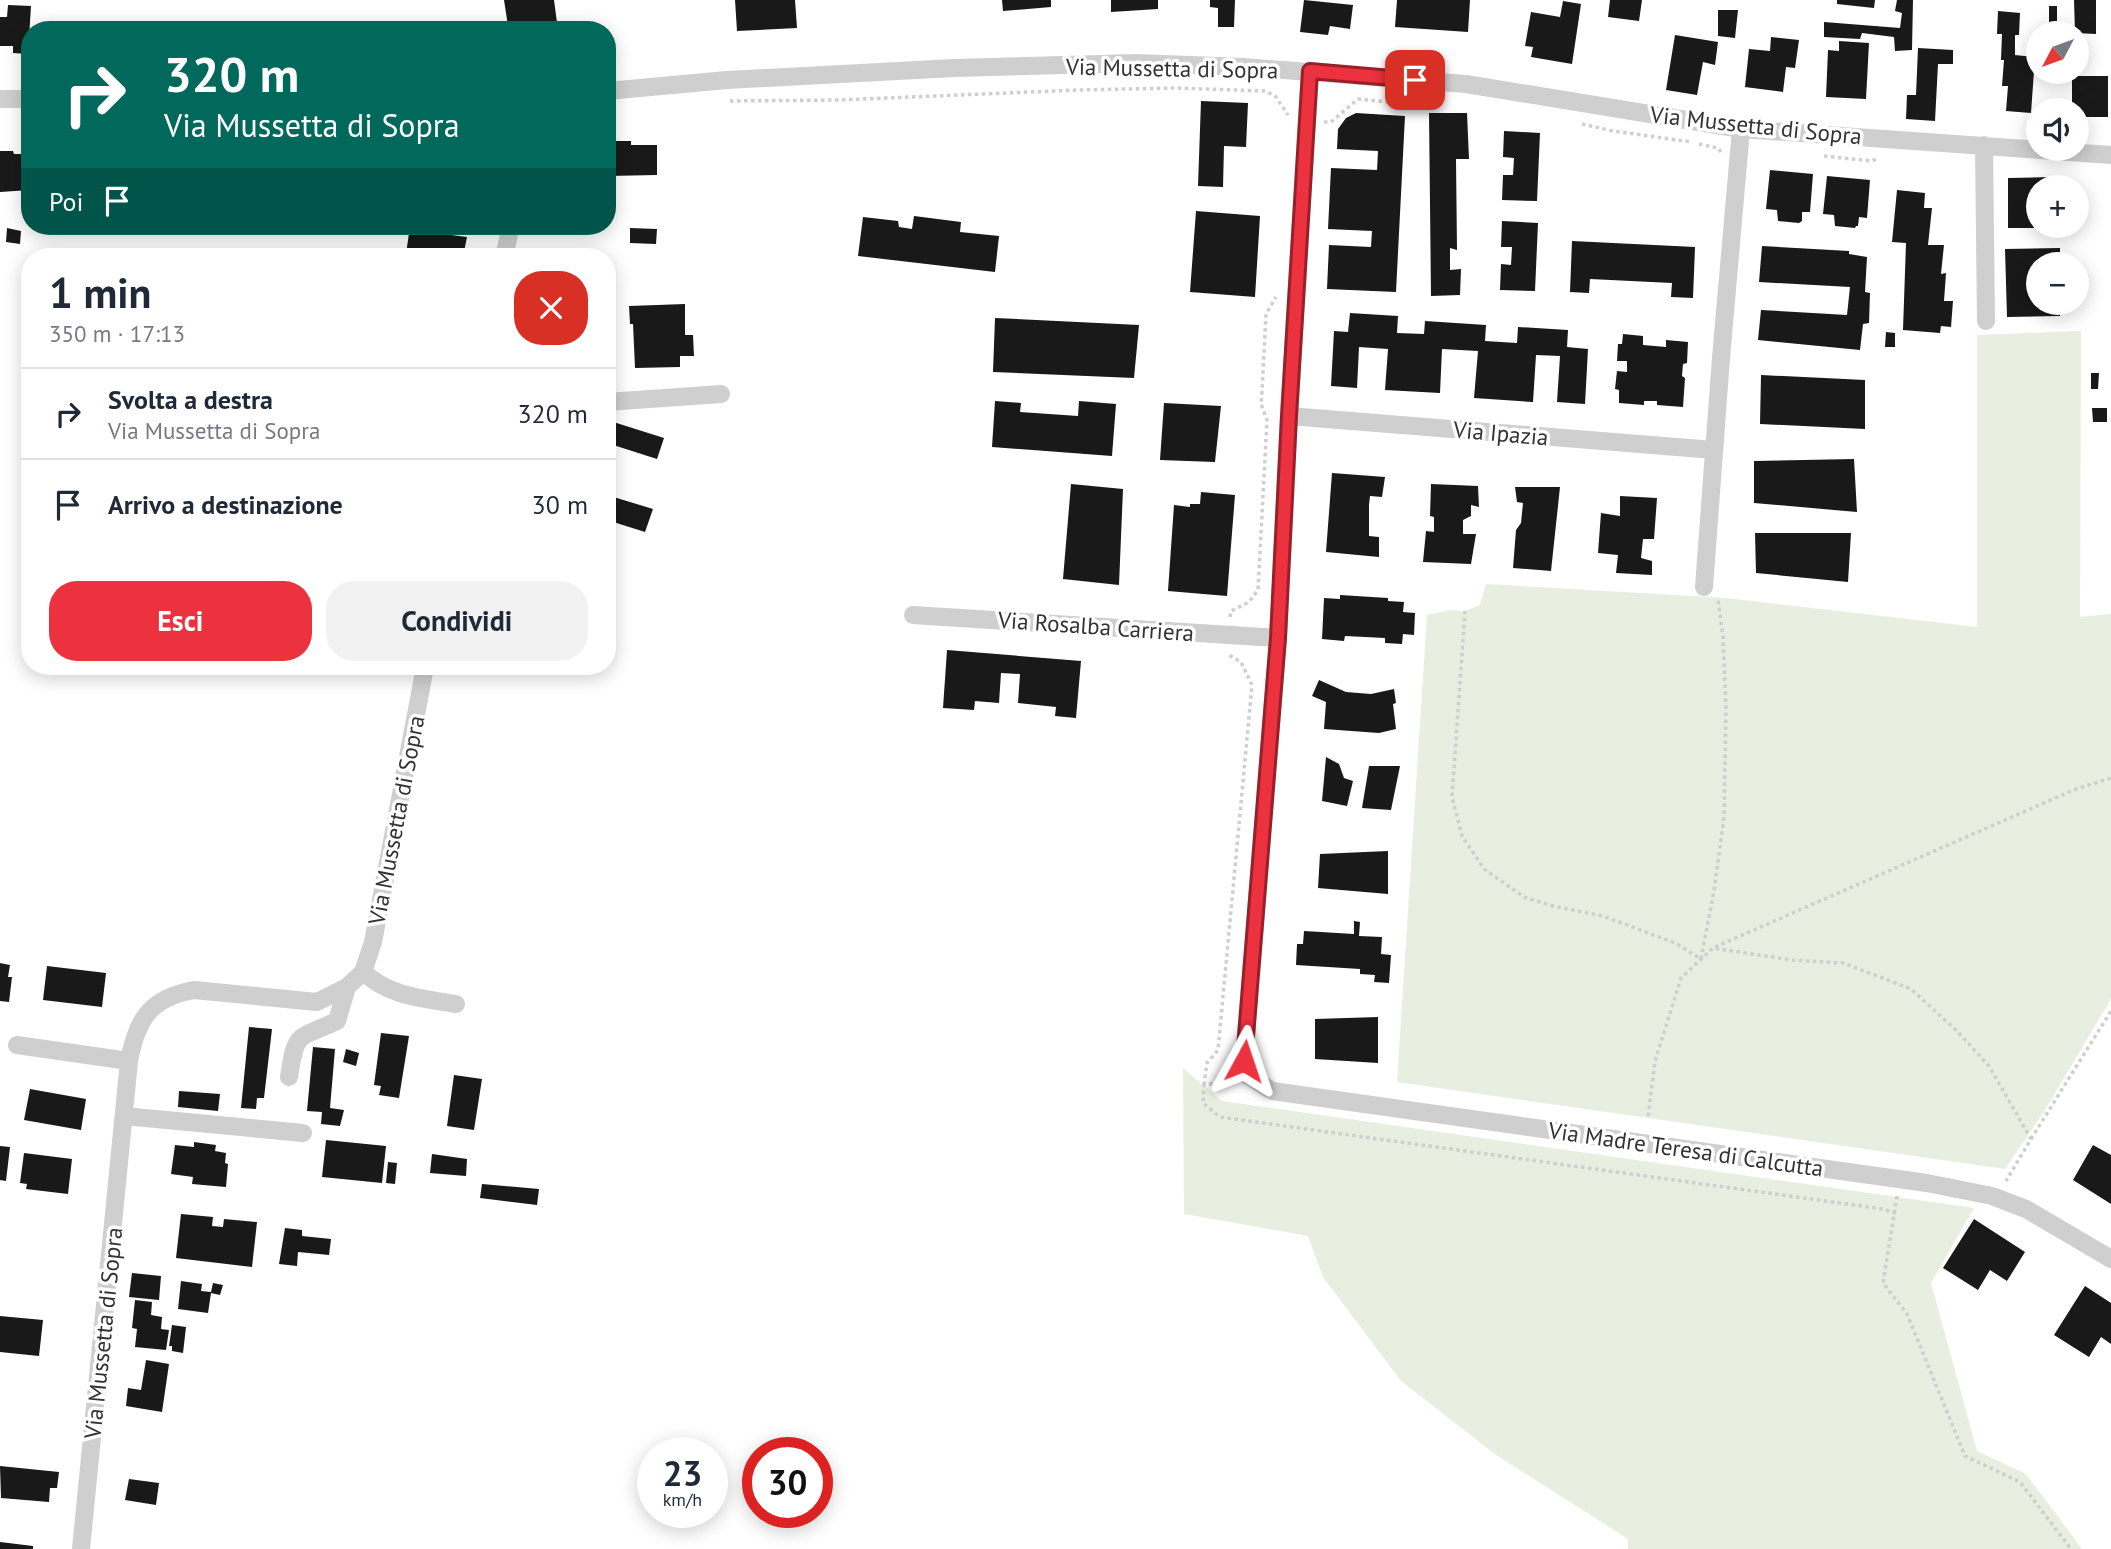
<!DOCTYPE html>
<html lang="it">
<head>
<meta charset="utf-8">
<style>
	:root { --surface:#fff; --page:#f2f2f3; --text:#1f2937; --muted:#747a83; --line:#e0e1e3; --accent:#ec313f }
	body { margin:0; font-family:"PT Sans",sans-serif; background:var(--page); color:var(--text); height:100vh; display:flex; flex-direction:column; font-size:26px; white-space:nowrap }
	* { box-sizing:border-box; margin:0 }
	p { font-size:23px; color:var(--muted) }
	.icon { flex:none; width:38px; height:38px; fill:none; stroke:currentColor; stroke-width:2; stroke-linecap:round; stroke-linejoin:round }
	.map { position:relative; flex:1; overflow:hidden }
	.drawer { position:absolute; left:21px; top:248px; width:595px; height:427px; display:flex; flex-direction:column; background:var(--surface); border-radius:28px; box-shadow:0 4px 18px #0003 }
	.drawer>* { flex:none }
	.top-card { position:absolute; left:21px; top:21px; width:595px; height:214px; border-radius:28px; box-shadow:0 4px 18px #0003; background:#00695c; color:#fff; overflow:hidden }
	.needle { width:46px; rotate:229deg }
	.controls { position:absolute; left:2026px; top:21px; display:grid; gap:14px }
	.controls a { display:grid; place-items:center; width:63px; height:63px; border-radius:50%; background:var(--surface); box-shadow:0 4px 18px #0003; font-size:35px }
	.speed { position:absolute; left:637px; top:1437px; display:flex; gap:14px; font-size:35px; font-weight:700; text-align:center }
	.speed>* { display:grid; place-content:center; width:91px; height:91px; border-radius:50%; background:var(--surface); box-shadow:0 4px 18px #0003; line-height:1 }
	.speed small { font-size:18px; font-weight:400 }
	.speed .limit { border:10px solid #d22; background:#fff; color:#111 }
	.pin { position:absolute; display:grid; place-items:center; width:60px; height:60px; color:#fff; margin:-30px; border-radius:14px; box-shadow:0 4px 10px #0006 }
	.me { position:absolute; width:77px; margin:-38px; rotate:5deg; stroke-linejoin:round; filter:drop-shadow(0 0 5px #0008) }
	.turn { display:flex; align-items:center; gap:24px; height:147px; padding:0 28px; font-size:32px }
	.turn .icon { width:91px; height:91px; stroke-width:2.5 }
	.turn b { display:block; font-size:49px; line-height:60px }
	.then { display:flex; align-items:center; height:66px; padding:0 28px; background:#0003; gap:14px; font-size:26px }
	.round { display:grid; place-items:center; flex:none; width:74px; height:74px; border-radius:28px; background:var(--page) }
	.headline { display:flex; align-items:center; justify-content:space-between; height:119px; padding:0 28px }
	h1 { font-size:42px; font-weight:700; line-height:52px }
	.primary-button { display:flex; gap:14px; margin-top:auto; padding:14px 28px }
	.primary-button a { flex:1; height:80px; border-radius:28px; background:var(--accent); color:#fff; font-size:28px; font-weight:700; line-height:80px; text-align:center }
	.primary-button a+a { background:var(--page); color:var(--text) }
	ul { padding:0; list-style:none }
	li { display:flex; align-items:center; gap:21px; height:91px; padding:0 28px; border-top:2px solid var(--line) }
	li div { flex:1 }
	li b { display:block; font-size:26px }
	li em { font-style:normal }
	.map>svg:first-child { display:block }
</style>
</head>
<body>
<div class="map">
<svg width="2111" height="1549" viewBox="0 0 2111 1549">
	<rect width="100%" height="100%" fill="#fff"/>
	<path fill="#e8efe0" d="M2081 331 2080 617 2111 614V999L2045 1110 2005 1169 1397 1082 1427 615 1450 610 1465 611 1480 605 1486 584 1726 598 1977 627V335Z
		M1183 1068 1222 1101 1974 1208 1931 1283 1977 1451 2026 1474 2082 1549H1628V1539L1496 1455 1401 1381 1323 1277 1308 1236 1184 1214Z"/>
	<path fill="#191919" d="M504 0H554L558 30H529L528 23 508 26Z
		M735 0H795L797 28 737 31Z
		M1002 0H1051V7L1003 11Z
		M1111 0H1158V9L1111 12Z
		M1210 0H1235L1234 27H1218V8L1210 7Z
		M1304 0 1353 5 1350 29 1330 26 1328 35 1300 32Z
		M1397 0H1470L1468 32 1395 27Z
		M1610 0H1642L1639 21 1608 17Z
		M1837 0H1875L1874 8 1837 4Z
		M1897 0H1913L1912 50 1895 51 1894 37 1862 33 1860 39 1824 37V22L1900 28 1902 13 1895 11Z
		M2074 0H2096V34L2075 33Z
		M1563 1 1581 4 1572 64 1531 57 1533 47 1525 46 1531 12 1560 17Z
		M8 5 31 6 28 54 13 53V46H0V17H7Z
		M2049 6H2057V21L2049 22Z
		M1718 10H1738L1735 38 1718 36Z
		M1998 11 2020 13 2019 35H2015V55L2035 57 2031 113 2006 111 2008 86H2002L2004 60H2001L2002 34H1997Z
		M1675 35 1718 42 1715 65 1703 62 1697 95 1666 90Z
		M1771 37 1799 40 1795 68 1786 67 1783 92 1745 87 1749 49 1770 51Z
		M1839 41 1869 43 1866 99 1826 97 1828 50 1839 51Z
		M1918 48 1953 50V64H1938L1935 121 1906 119 1907 95H1916Z
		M2072 76H2108V117H2077V110H2072Z
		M1201 101 1248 103 1246 147 1224 146 1223 187 1198 186Z
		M1356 113 1405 116 1396 292 1327 289 1329 245 1371 247 1372 231 1328 229 1331 168 1377 170 1378 151 1337 149 1338 129 1346 118Z
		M1429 113H1467L1469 159H1456L1457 250 1450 248V270L1461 269 1460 295 1431 296Z
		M1504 131 1540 133 1537 201 1502 200 1503 175H1513L1514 158 1503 157Z
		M607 141H631V145H657V175L607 176Z
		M0 151H13L14 154H30V190L0 192Z
		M1770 170 1813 174 1810 212H1802V221L1799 223 1778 221 1777 210 1766 209Z
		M1827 176 1870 180 1867 218 1859 217 1858 226H1856L1855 228 1835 226 1834 215 1823 214Z
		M2050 177V187H2039V228H2008V178Z
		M1897 190 1925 193 1924 208H1932L1928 245H1944L1941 274 1946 273 1944 301H1953L1951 327 1941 326 1940 333 1903 330 1906 243 1892 242Z
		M1196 211 1260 216 1255 297 1190 292Z
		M914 216 961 222 960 232 999 236 995 272 858 256 863 217 898 221 899 227 912 229Z
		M1502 221 1538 223 1535 291 1500 290 1501 264 1511 265 1512 247H1501Z
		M410 226H449L448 233 451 235 467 237 463 257H425L406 254Z
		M7 228 21 231 20 244 6 242Z
		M630 228 657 229 656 244 630 243Z
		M1572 241 1695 247 1693 298 1671 297 1672 283 1590 279 1589 293 1570 292Z
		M1762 246 1849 251V254L1867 257 1865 292 1870 293 1869 323 1863 324 1860 350 1758 340 1761 310 1847 315 1850 287 1759 282Z
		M2060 248V264H2039V303L2060 305V316L2007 317 2005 249Z
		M685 304V335H693L694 356H680V367L635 368 633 324H630L629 306Z
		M1350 313 1398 316 1397 333 1424 334 1425 321 1486 325 1485 341 1517 343 1518 327 1568 330 1567 347 1588 349 1585 404 1557 402 1560 356 1536 355 1533 402 1474 398 1478 351 1442 349 1440 393 1385 390 1388 349 1359 347 1357 388 1331 386 1334 331 1348 332Z
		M995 318 1139 325 1134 378 993 372Z
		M1886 332 1895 333V347H1885Z
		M1623 334 1643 336V345L1666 347V340L1688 342 1687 363 1683 364 1682 376 1685 378 1683 407 1657 405V401H1644V405L1619 403V390L1615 389 1617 371 1627 372V361H1617L1618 344H1622Z
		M2091 373H2099L2098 389H2091Z
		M1761 375 1865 380V429L1760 424Z
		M995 401 1021 403 1020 412 1078 416 1079 401 1116 404 1112 456 992 447Z
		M1164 403 1221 406 1215 462 1160 460Z
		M2092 408H2107V422H2093Z
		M607 420 664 438 657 459 607 443Z
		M1854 459 1857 512 1754 503V461Z
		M1332 473 1385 477 1382 497 1370 496 1369 505V536L1379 537V557L1326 552Z
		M1071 484 1123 489 1119 585 1063 579Z
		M1431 484 1478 486 1479 507 1471 505V516L1463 520V534H1476L1471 564 1423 562 1426 531 1434 532V517L1430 516Z
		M1515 487H1560L1551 571 1513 568 1516 530 1521 523 1523 503 1517 502Z
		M1201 492 1235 495 1227 596 1168 591 1174 505 1190 507V504H1200Z
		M607 495 653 509 645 532 607 520Z
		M1620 496 1657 498 1654 539H1643L1641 558 1652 561V575L1616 573 1618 555 1598 553 1601 513 1620 516Z
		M1755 533H1851L1848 582 1756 573Z
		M1340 595 1388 598V601L1404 602 1403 612 1415 613 1414 635 1403 634 1402 644 1385 643V638L1345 636 1344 641 1322 639 1324 598 1340 599Z
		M947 650 1081 661 1076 718 1055 716 1056 707 1018 703 1020 674 1001 673 999 703 975 701 974 710 943 708Z
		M1319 680 1346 692 1371 694 1394 689 1396 703 1393 704 1396 729 1379 733 1324 729 1326 702 1312 696Z
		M1326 757 1339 764 1344 778 1353 781 1347 806 1322 801Z
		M1369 766H1400L1391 810 1362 808Z
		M1388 851V894L1318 888 1320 854Z
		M1354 921 1360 922 1359 936 1382 937 1381 954 1391 955 1389 983 1374 982 1375 975 1360 974V969L1296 965 1297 944H1303L1304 931 1354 934Z
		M0 963 10 965 8 977H12L9 1002 0 1001Z
		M47 966 106 973 102 1007 43 1000Z
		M1378 1017V1063L1315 1059V1019Z
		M249 1027 272 1029 264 1098H257L256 1109 241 1108Z
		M381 1033 409 1036 399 1098 379 1095 381 1086 374 1085Z
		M313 1047 335 1049 330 1108 344 1110 340 1126 321 1124 322 1112 307 1111Z
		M346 1049 359 1053 356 1066 343 1062Z
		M454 1075 482 1079 474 1130 447 1126Z
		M30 1089 86 1099 81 1130 24 1120Z
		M179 1091 220 1094 218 1111 178 1107Z
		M326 1140 386 1146 382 1183 322 1177Z
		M194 1142 216 1145 215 1151 226 1153 225 1163 228 1164 226 1187 192 1184 193 1177 171 1174 175 1145 194 1147Z
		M2093 1145 2111 1155V1204L2073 1180Z
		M0 1146 10 1147 6 1181 0 1180Z
		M24 1153 72 1159 68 1194 26 1189 27 1184 20 1183Z
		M432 1154 467 1159 466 1176 430 1173Z
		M388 1162 397 1163 395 1184 386 1183Z
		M482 1184 539 1189 537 1205 480 1198Z
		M181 1214 213 1217 212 1226 223 1227 224 1219 257 1222 252 1267 176 1258Z
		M1974 1219 2025 1252 2007 1281 1990 1270 1978 1290 1943 1268Z
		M285 1228 302 1230V1236L331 1239 329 1255 298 1252 297 1266 279 1264Z
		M132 1273 161 1276 159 1300 129 1297Z
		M181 1281 202 1284 201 1291 211 1292 213 1283 223 1285 220 1295 211 1293 208 1313 178 1309Z
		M2085 1286 2111 1303V1344L2101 1337 2089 1357 2054 1335Z
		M135 1300 152 1302 151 1315 162 1317 161 1329 169 1330 166 1350 135 1347 137 1329 132 1328Z
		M0 1316 43 1320 39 1356 0 1352Z
		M172 1325 186 1327 183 1353 172 1351V1346H169Z
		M146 1360 169 1364 162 1412 126 1406 128 1388 141 1390Z
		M0 1466 59 1472 57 1488H50L49 1502 1 1498Z
		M129 1479 159 1483 156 1505 125 1500Z
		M0 1542 33 1546V1549H0Z"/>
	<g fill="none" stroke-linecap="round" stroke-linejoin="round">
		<path stroke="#cfcfcf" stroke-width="3.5" stroke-dasharray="3.5 3.5" stroke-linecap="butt" d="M730 101 839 100 1078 90 1175 88 1266 91 1276 97 1288 115
			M1324 122H1331L1358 99 1408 104 1422 101
			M1582 124 1613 131 1692 142
			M1699 144 1718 148 1721 152
			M1824 156 1872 161 1878 158
			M1465 611 1452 797 1462 836 1484 869 1524 897 1553 906 1603 916 1675 943 1701 959 1714 891 1724 818 1726 709 1723 637 1718 600
			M1230 617 1231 611 1249 602 1258 590 1267 420 1261 404 1262 392 1266 314 1276 297
			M1715 947 2076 789 2111 778
			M1233 1080 1204 1085 1203 1103 1220 1117 1883 1209 1895 1213
			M1204 1085 1207 1063 1218 1050 1252 685 1241 662 1229 655
			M1648 1116 1655 1061 1681 978 1713 948 1792 960 1843 963 1911 989 1957 1031 1989 1066 2031 1139 2006 1181
			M2031 1139 2111 1011
			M1897 1196 1883 1283 1907 1314 1965 1456 2020 1482 2071 1549"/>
		<path stroke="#cfcfcf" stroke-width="18" d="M1310 71 1289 416 1278 638 1244 1061 1250 1077 1272 1091 1927 1183 1992 1196 2026 1209 2111 1259
			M607 91 727 80 954 68 1137 63 1243 67 1466 84 1741 129 2111 155
			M0 99H30
			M1984 145 1986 321
			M504 257 511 226
			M607 402 721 394
			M1289 416 1714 450
			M1704 587 1721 358 1741 129
			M913 615 1278 638
			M363 972C391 997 421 998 456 1004
			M17 1045 129 1061
			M289 1077C296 1031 296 1040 337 1021L347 987
			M124 1116 303 1133
			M81 1549 129 1061C137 1019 150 998 194 990L317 1002 347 987 363 972 373 942 425 667"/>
	</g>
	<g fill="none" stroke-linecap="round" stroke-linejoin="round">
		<defs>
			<path id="route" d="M1244 1061 1278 638 1289 416 1310 71 1415 80"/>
		</defs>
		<use href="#route" stroke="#992029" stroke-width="18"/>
		<use href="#route" stroke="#ec313f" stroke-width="12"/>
	</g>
	<g text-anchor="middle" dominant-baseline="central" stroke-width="7" stroke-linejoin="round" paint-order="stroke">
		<g font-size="23" fill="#323232" stroke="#fff">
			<text transform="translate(1172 68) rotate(1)">Via Mussetta di Sopra</text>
			<text transform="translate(1756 125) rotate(6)">Via Mussetta di Sopra</text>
			<text transform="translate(1501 433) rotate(5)">Via Ipazia</text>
			<text transform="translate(1096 626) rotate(4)">Via Rosalba Carriera</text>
			<text transform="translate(396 820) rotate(-79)">Via Mussetta di Sopra</text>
			<text transform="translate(1686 1149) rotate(8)">Via Madre Teresa di Calcutta</text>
			<text transform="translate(103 1333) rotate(-84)">Via Mussetta di Sopra</text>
		</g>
	</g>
</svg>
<div class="controls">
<a><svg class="needle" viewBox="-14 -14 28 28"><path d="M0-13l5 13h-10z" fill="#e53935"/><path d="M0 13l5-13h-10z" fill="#747a83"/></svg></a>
<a><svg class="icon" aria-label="sound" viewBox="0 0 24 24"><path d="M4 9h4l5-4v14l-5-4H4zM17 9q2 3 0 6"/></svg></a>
<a>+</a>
<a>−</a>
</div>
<div class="speed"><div>23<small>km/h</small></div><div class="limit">30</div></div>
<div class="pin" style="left:1415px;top:80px;background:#d93025"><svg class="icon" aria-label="arrive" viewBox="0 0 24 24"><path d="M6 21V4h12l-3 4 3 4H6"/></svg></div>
<svg class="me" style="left:1244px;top:1061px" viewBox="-20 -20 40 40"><path d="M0-17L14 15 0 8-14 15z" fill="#ec313f" stroke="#fff" stroke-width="4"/></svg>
<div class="top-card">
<div class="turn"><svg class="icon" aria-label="right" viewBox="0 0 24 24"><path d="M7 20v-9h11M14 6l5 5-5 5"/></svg><div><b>320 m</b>Via Mussetta di Sopra</div></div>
<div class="then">Poi<svg class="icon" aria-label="arrive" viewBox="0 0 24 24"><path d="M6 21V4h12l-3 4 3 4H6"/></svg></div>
</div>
<section class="drawer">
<div class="headline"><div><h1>1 min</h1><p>350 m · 17:13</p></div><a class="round" style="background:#d93025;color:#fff"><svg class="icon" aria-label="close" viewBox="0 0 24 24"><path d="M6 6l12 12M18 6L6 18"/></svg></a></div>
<ul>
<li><svg class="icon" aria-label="right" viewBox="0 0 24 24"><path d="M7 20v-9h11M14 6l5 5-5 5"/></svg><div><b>Svolta a destra</b><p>Via Mussetta di Sopra</p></div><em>320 m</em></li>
<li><svg class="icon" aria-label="arrive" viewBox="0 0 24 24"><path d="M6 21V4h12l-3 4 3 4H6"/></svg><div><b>Arrivo a destinazione</b></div><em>30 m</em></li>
</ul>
<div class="primary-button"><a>Esci</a><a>Condividi</a></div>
</section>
</div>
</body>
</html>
